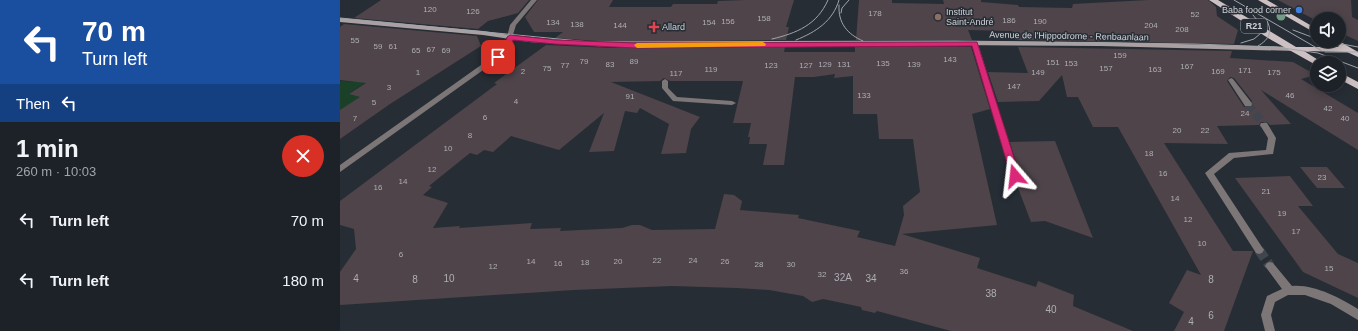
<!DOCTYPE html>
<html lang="en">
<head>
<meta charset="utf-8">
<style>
	:root { --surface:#1d2228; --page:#2a2f34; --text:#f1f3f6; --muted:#a0a4a8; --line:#3b3f45 }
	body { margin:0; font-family:Arial,sans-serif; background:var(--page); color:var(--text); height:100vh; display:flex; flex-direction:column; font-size:15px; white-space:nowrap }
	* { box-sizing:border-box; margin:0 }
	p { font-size:13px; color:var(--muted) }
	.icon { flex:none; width:22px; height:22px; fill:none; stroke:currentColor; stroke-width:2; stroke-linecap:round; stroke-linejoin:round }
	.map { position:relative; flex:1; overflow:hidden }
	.side { display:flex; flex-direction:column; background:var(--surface); width:340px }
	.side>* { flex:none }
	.banner { background:#1a4fa0; color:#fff; overflow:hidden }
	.tools { position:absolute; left:970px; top:12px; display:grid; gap:8px }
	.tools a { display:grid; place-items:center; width:36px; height:36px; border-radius:50%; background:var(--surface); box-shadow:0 2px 10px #0003,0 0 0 1px var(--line); font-size:20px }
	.pin { position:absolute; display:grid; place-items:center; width:34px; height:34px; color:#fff; margin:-17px; border-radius:8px; box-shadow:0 2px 6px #0006 }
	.me { position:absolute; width:44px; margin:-22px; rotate:343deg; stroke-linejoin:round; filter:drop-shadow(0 0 3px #0008) }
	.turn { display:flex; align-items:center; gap:14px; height:84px; padding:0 16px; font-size:18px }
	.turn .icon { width:52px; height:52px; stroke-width:2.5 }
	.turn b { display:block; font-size:28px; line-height:34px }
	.then { display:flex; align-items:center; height:38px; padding:0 16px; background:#0003; gap:8px; font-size:15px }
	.round { display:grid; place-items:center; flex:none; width:42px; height:42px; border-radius:21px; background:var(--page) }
	.summary { display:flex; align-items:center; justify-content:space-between; height:68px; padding:0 16px }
	h1 { font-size:24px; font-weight:600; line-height:30px }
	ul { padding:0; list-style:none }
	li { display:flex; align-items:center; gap:12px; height:60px; padding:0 16px }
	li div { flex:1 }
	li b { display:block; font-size:15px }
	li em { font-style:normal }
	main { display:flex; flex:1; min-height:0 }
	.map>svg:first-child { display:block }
</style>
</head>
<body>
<main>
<section class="side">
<div class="banner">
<div class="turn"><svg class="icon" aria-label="left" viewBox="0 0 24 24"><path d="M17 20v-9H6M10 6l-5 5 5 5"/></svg><div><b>70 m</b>Turn left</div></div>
<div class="then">Then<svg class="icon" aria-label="left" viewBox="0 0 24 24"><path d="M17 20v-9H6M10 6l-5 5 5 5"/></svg></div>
</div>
<div class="summary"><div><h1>1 min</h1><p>260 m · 10:03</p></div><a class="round" style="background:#d93025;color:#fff"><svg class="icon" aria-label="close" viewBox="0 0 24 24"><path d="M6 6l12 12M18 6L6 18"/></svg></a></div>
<ul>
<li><svg class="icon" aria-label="left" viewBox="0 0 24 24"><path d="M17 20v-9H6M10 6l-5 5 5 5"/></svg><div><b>Turn left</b></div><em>70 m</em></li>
<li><svg class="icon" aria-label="left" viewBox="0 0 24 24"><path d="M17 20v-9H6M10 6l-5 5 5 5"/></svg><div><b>Turn left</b></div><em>180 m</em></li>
</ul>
</section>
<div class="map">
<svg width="1018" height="331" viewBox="0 0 1018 331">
	<rect width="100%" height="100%" fill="#272d35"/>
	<path fill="#1a4028" d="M35 66 31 79 9 93 20 97 0 115V81L13 82Z"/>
	<path fill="#4e444a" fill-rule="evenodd" d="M41 0H189L178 13 148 21 138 29 14 18Z
		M198 0H273L269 7H331L333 4H377L378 1 405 0H454L446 27H449L446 40 271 42 215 38 223 32H194L185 17Z
		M519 0H552V3L604 4 603 0H641V2L678 5 679 7 732 8 733 4 808 0H868L876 7 877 16 898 30 894 44 675 40 672 31 628 30 632 40H516Z
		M938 0H1011L1012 17 1018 20V41L999 32V19H977V21Z
		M4 24 137 36 141 46 50 104 0 139V110L20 97 9 94 26 83 0 80V27Z
		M206 45 271 48 445 47 444 52H515V47H631L650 109 632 114 657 225 562 234 640 258 637 268 696 287 698 281 734 295 733 306 793 331H611L537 311 535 313 522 310 521 307 507 304 483 299 472 302 463 296 429 290 397 288 332 286 234 290 0 305V272L16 249 14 229 0 225V201L157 84 154 83ZM495 74 494 78 513 76V114H537L539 139H573L580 192 563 206 564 215 555 246 517 237 520 231 458 218 459 215 400 210 402 201 394 195 384 194 375 229 312 230 300 225H292L282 228 220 231 221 228 190 229 192 223 119 228 120 226 93 228 108 203 83 195 92 187 89 186 130 153 137 155 144 150 153 152 171 136 219 150 264 113 249 152 274 151 285 111 297 113 300 108 329 124 321 154 346 153 351 129 360 117 271 82 320 81 324 78 330 81H403L393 123H411L408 137H410L409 144H427L423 165H444L455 77H474Z
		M678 47 892 51 890 58 953 62 976 75 961 79 1018 113V150L921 90 951 124 930 125 927 122H921L919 125 877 126 888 144 824 143 893 251H913L884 331H834L844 312 829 303 847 270 861 275 778 127H753L738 97H727L722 75 699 101 658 102 648 72 688 73ZM890 77 894 78 912 101V107H904L887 81Z
		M715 141 753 238 705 221 691 222 675 180 678 179 680 176 670 142Z
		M960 167H987L1005 188H977Z
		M950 176 973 206H958L998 254 1018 263V298L963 272 895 178Z"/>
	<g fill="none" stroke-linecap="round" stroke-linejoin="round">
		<path stroke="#40464d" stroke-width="8" stroke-dasharray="8 4" stroke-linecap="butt" d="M908 104 924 125"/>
		<path stroke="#40464d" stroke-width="10" stroke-dasharray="10 4.5" stroke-linecap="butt" d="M919 250 930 266"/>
		<path fill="#7c7677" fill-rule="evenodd" d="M325 79 328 81V88L337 97 392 101 396 103 392 105 333 101 322 88V81Z"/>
		<path fill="#7c7677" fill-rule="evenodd" d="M191 0H197L176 25 172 38H168L167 37 170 25Z
			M635 42 638 44 679 176 678 178 675 179 671 176 632 44Z
			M891 78 893 79 911 102 912 104 911 106H905L888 80Z
			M921 123H927L936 138 933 154 894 158 874 174 922 247 924 250 922 253 919 254 916 253 865 173 889 153 926 150 928 138 920 125Z
			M930 262 933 263 952 286C974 284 1000 298 1018 309V320L991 304 965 295H948L935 302 931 315 935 331H925L921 315 926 299 927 296 942 289 925 266 927 263Z"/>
		<path fill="#7c7677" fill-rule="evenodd" d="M170 35 173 37 171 49 160 58 0 172V165L165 48 167 37Z"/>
		<path fill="#aaa0a1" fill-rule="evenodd" d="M0 18 143 31 189 38 271 43 616 41 761 42 956 47 959 49 956 51 761 46 616 45 271 47 189 42 143 35 0 22Z"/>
		<path fill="#cdc0c2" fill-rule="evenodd" d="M869 0H878L956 47H999L989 41H999L1018 52V57L1007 52 964 51 983 63H977L976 65 928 38Z
			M918 0H927L977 29V34Z
			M999 72 1018 82V89L999 79Z"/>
		<path stroke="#a0a5aa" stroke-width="1" d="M894 0 982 51
			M499 5C498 23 507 34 523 41
			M501 13 502 8 509 0
			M0 18 250 42 616 41 855 44 936 47 978 53 1018 68
			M953 30 977 39
			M432 39C457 33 477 25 488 0
			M456 40C476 32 493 21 499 0
			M986 41 1018 47
			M901 43 914 39 921 33V25L913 15
			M918 46C930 39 933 31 926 19
			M985 52H1018"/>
	</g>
	<circle fill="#729c85" cx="941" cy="16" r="4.5"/>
	<path fill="#db2777" stroke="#8e194d" d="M170 35 215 40 295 43 637 42 680 176 675 180 671 176 632 46 295 48 215 44 173 40C171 49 166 60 155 58V55L164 48 167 37Z"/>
	<path fill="#f59e0b" d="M423 42 426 44 425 46 297 48 294 45 297 43Z"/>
	<circle fill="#3f7fe0" stroke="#272d35" stroke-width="1.5" cx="959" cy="10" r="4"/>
	<circle fill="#8d6e63" stroke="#272d35" stroke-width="1.5" cx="598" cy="17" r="4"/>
	<path fill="#e0444e" stroke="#272d35" stroke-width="1.5" d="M312 21h4v4h4v4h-4v4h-4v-4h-4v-4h4z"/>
	<g text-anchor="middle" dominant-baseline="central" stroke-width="3" stroke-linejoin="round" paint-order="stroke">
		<g font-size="8" fill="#aeaeb4">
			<text x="90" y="9">120</text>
			<text x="133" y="11">126</text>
			<text x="535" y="13">178</text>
			<text x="855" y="14">52</text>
			<text x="424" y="18">158</text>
			<text x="669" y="20">186</text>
			<text x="388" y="21">156</text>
			<text x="700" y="21">190</text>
			<text x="213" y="22">134</text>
			<text x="369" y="22">154</text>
			<text x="237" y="24">138</text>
			<text x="280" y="25">144</text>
			<text x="811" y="25">204</text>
			<text x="842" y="29">208</text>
			<text x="15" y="40">55</text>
			<text x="38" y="46">59</text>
			<text x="53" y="46">61</text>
			<text x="91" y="49">67</text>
			<text x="76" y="50">65</text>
			<text x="106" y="50">69</text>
			<text x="780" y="55">159</text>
			<text x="610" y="59">143</text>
			<text x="244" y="61">79</text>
			<text x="294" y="61">89</text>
			<text x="713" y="62">151</text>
			<text x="543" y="63">135</text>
			<text x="731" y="63">153</text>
			<text x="270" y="64">83</text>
			<text x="485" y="64">129</text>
			<text x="504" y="64">131</text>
			<text x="574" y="64">139</text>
			<text x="225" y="65">77</text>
			<text x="431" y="65">123</text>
			<text x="466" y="65">127</text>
			<text x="847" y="66">167</text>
			<text x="207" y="68">75</text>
			<text x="766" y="68">157</text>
			<text x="371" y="69">119</text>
			<text x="815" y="69">163</text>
			<text x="905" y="70">171</text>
			<text x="183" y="71">2</text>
			<text x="878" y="71">169</text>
			<text x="78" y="72">1</text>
			<text x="698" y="72">149</text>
			<text x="934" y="72">175</text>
			<text x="336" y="73">117</text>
			<text x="674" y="86">147</text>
			<text x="49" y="87">3</text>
			<text x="524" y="95">133</text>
			<text x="950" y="95">46</text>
			<text x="290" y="96">91</text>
			<text x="176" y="101">4</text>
			<text x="34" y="102">5</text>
			<text x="988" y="108">42</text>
			<text x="905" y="113">24</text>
			<text x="145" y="117">6</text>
			<text x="15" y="118">7</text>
			<text x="1005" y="118">40</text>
			<text x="837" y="130">20</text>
			<text x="865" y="130">22</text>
			<text x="130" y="135">8</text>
			<text x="108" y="148">10</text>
			<text x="809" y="153">18</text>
			<text x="92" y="169">12</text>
			<text x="823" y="173">16</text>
			<text x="982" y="177">23</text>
			<text x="63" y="181">14</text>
			<text x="38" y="187">16</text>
			<text x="926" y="191">21</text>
			<text x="835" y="198">14</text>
			<text x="942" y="213">19</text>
			<text x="848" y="219">12</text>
			<text x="956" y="231">17</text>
			<text x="862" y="243">10</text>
			<text x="61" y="254">6</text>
			<text x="317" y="260">22</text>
			<text x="353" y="260">24</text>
			<text x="191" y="261">14</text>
			<text x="278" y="261">20</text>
			<text x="385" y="261">26</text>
			<text x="245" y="262">18</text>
			<text x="218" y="263">16</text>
			<text x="419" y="264">28</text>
			<text x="451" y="264">30</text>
			<text x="153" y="266">12</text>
			<text x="989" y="268">15</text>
			<text x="564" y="271">36</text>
			<text x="482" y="274">32</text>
		</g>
		<g font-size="9" fill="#ced2d7" stroke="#272d35" text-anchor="start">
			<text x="951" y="10" text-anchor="end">Baba food corner</text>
			<text x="606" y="12">Institut<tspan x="606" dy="10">Saint-André</tspan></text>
			<text x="322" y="27">Allard</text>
		</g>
		<rect fill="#272d35" stroke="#9ca0a6" stroke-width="1" x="901" y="19" width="26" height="14" rx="3"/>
		<g font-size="9" font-weight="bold" fill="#ced2d7">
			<text x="914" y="26">R21</text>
		</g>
		<g font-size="9" fill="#ced2d7" stroke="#272d35">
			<text transform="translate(729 36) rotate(1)">Avenue de l'Hippodrome - Renbaanlaan</text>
		</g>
		<g font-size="10" fill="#aeaeb4">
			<text x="503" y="277">32A</text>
			<text x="16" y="278">4</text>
			<text x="109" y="278">10</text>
			<text x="531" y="278">34</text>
			<text x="75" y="279">8</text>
			<text x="871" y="279">8</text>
			<text x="651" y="293">38</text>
			<text x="711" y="309">40</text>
			<text x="871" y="315">6</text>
			<text x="851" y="321">4</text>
		</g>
	</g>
</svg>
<div class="tools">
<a><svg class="icon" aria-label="sound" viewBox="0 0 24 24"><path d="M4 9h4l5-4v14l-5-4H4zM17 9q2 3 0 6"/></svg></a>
<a><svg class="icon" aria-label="layers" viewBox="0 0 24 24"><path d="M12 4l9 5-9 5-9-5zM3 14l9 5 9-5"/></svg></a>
</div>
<div class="pin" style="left:158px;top:57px;background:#d93025"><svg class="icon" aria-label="arrive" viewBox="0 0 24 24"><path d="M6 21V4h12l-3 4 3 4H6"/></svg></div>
<svg class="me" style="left:675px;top:176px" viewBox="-20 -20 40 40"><path d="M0-17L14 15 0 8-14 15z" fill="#db2777" stroke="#fff" stroke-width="4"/></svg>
</div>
</main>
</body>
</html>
